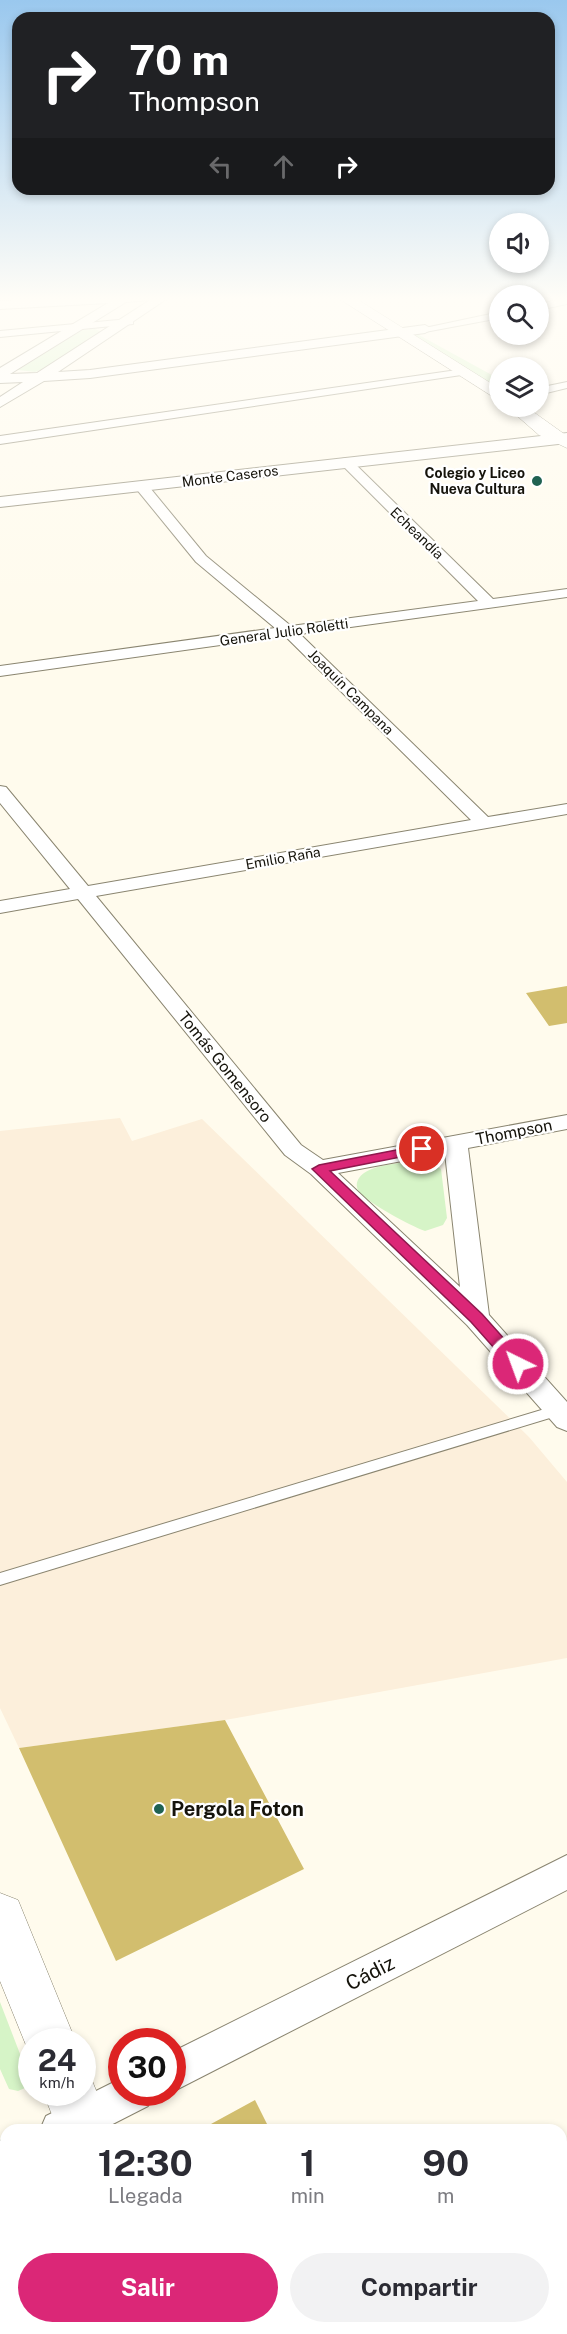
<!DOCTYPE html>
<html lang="es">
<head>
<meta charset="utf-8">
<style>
	:root { --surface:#fff; --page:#f2f2f3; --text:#2b2b33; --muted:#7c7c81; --accent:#db2777 }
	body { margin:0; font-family:"Public Sans",sans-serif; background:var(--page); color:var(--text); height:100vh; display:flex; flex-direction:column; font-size:22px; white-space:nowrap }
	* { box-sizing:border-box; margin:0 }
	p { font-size:20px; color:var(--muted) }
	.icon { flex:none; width:33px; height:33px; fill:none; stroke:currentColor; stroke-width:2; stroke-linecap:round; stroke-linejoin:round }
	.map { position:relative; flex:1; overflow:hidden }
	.details { position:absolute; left:0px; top:2124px; width:567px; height:210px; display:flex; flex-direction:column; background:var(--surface); border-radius:18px 18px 0 0; box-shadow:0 3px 9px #0003 }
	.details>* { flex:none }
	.top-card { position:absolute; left:12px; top:12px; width:543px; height:183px; border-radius:18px; box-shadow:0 3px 9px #0003; background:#202124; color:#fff; overflow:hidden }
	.tools { position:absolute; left:489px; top:213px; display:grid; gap:12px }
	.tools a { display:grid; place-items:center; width:60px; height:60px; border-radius:50%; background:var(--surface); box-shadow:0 3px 9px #0003; font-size:30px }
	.speed { position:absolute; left:18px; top:2028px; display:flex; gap:12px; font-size:30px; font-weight:700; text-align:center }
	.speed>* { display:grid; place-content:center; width:78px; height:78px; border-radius:50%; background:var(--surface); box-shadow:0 3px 9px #0003; line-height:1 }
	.speed small { font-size:15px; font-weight:400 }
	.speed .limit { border:9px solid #d22; background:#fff; color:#111 }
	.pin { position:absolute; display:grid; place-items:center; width:51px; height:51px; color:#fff; margin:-26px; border:3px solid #fff; border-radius:50%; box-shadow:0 2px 6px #0007 }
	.me { position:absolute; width:66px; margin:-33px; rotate:318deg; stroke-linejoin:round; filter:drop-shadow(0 0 4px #0008) }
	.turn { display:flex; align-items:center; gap:21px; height:126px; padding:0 18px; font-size:27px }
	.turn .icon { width:78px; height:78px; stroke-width:2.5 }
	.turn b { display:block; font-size:42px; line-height:51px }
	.lanes { display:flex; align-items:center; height:57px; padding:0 18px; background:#0003; justify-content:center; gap:30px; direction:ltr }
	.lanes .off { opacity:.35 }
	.eta { display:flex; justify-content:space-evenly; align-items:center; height:102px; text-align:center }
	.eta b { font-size:36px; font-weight:700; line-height:42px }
	.action { display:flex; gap:12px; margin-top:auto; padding:12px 18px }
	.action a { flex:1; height:69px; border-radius:36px; background:var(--accent); color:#fff; font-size:24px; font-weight:700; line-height:69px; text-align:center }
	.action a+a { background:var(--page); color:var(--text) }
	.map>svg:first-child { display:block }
</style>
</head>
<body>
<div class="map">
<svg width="567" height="2334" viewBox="0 0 567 2334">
	<rect width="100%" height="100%" fill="#fffbed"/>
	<path fill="#fcefdb" d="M120 1118 132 1141 202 1119 529 1437 567 1482V1658L225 1720 19 1748 0 1708V1131Z"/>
	<path fill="#d6f4c7" d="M95 329 102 332 43 369 35 372 18 370 82 330Z
		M413 335H419L490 374 499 381V390Z
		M419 1160 432 1163 441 1169 447 1218 443 1225 425 1231C409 1225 372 1205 360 1193 354 1186 357 1178 364 1173 377 1164 404 1163 419 1160Z
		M0 2002 27 2072 25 2088 18 2091 9 2089 0 2069Z"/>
	<path fill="#d2be6e" d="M567 986V1023L549 1026 526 993Z
		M225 1720 304 1869 116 1961 19 1748Z
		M255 2100 270 2130H200Z"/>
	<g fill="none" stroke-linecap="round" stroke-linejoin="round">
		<defs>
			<path id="service" d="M558 1405 563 1406 565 1410 563 1414 0 1585V1573Z"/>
			<path id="minor" d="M567 298V304L538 310V304Z
				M500 312V318L425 332 420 329Z
				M129 319 133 320V324L0 337V331Z
				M464 369 470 372 468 374 0 444V436Z
				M567 382V388L538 395V388Z
				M346 458 350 459 493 599 567 589V597L300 634 488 817 567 804V814L96 896 301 1145 323 1160 567 1115V1129L468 1148 489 1315 567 1402V1431L557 1427 467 1325 311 1174 285 1155 78 899 0 913V901L70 889 0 803V786L6 787 88 886 471 820 285 636 0 676V666L275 628 196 562 134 486 141 482 146 483 206 556 291 626 478 601 342 465V459ZM445 1153 460 1287 338 1173Z
				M567 1855V1890L172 2092V2052Z
				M122 2078V2092H153L148 2106 101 2130H40L46 2116Z
				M6 2138V2178L0 2181V2141Z"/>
			<path id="tertiary" d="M85 296H171L58 372 90 370 425 325 432 329 425 333 90 378 44 381 0 407V397L23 382 0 383V368L108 303 0 309V301ZM150 300 37 373 10 374 126 302Z
				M567 433V443L0 507V497Z"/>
			<path id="secondary" d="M335 296H352L500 389V401Z
				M506 406H525L567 436V448L539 435Z"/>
			<path id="primary" d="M0 1893 18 1900 76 2042H32V2060L0 1981Z
				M82 2070 89 2073 112 2130H58L43 2092H82Z
				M0 2158 6 2161V2232L0 2229Z
				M19 2328H77L79 2334H21Z
				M136 2328H194L196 2334H138Z"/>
		</defs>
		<use href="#service" stroke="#8a8570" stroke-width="2"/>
		<use href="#minor" stroke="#8a8570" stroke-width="2"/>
		<use href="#tertiary" stroke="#8a8570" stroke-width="2"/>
		<use href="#secondary" stroke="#8a8570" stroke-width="1"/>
		<use href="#primary" stroke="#8a8570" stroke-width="1"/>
		<use href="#service" fill="#fff" fill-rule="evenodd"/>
		<use href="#minor" fill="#fff" fill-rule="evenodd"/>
		<use href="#tertiary" fill="#fff" fill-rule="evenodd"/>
		<use href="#secondary" fill="#fff" fill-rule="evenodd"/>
		<use href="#primary" fill="#fff" fill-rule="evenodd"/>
	</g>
	<linearGradient id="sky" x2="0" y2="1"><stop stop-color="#9ac8ee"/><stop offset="0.48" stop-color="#fffdf7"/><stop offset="1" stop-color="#fffdf7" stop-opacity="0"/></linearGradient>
	<rect width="567" height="623" fill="url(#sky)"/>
	<path fill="#db2777" stroke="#8e194d" stroke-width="1.5" d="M422 1145 426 1146V1152L330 1171 482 1314 523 1360 525 1364 523 1368H512L471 1322 312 1169 319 1165Z"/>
	<g fill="#206252" stroke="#fff" stroke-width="2">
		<circle cx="537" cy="481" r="6"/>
		<circle cx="159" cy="1809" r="6"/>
	</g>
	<g text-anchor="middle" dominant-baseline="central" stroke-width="4.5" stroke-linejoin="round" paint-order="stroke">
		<g font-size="14" font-weight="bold" fill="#15130b" stroke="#fff" text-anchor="end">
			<text x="525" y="473">Colegio y Liceo<tspan x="525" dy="16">Nueva Cultura</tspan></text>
		</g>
		<g font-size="14" fill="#15130b" stroke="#fff">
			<text transform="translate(230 476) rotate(-7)">Monte Caseros</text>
			<text transform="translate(417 533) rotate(44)">Echeandía</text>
			<text transform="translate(284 632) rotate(-8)">General Julio Roletti</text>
			<text transform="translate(351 692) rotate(45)">Joaquín Campana</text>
			<text transform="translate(283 858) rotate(-10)">Emilio Raña</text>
		</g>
		<g font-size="16" fill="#15130b" stroke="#fff">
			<text transform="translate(225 1067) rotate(51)">Tomás Gomensoro</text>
			<text transform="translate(514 1132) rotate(-11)">Thompson</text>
		</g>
		<g font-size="20" font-weight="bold" fill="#15130b" stroke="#fff" text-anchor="start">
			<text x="171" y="1809">Pergola Foton</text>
		</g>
		<g font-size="20" fill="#15130b" stroke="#fff">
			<text transform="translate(370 1973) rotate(-27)">Cádiz</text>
		</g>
	</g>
</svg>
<div class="tools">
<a><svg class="icon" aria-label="sound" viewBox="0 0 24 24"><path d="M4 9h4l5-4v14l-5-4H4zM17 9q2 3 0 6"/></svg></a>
<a><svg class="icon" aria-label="search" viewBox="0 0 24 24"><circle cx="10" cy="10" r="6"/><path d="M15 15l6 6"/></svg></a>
<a><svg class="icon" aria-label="layers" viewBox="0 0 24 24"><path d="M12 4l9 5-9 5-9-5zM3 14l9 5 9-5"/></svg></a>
</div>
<div class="speed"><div>24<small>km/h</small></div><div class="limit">30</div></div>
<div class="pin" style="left:422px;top:1149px;background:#d93025"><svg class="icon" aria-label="arrive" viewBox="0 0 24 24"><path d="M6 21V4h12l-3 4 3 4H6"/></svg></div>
<svg class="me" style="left:518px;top:1364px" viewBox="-20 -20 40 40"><circle r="17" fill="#db2777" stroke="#fff" stroke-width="3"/><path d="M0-11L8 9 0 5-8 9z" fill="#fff"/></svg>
<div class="top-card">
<div class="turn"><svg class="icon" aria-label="right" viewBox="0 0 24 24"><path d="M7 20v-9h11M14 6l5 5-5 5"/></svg><div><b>70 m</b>Thompson</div></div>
<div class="lanes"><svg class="icon off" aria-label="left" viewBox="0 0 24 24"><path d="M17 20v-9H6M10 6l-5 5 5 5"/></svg><svg class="icon off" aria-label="ahead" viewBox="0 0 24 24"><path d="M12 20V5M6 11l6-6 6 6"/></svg><svg class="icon" aria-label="right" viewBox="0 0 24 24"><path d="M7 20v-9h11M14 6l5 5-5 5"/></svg></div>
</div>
<section class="details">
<div class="eta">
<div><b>12:30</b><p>Llegada</p></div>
<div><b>1</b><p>min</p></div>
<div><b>90</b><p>m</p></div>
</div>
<div class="action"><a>Salir</a><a>Compartir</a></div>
</section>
</div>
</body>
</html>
